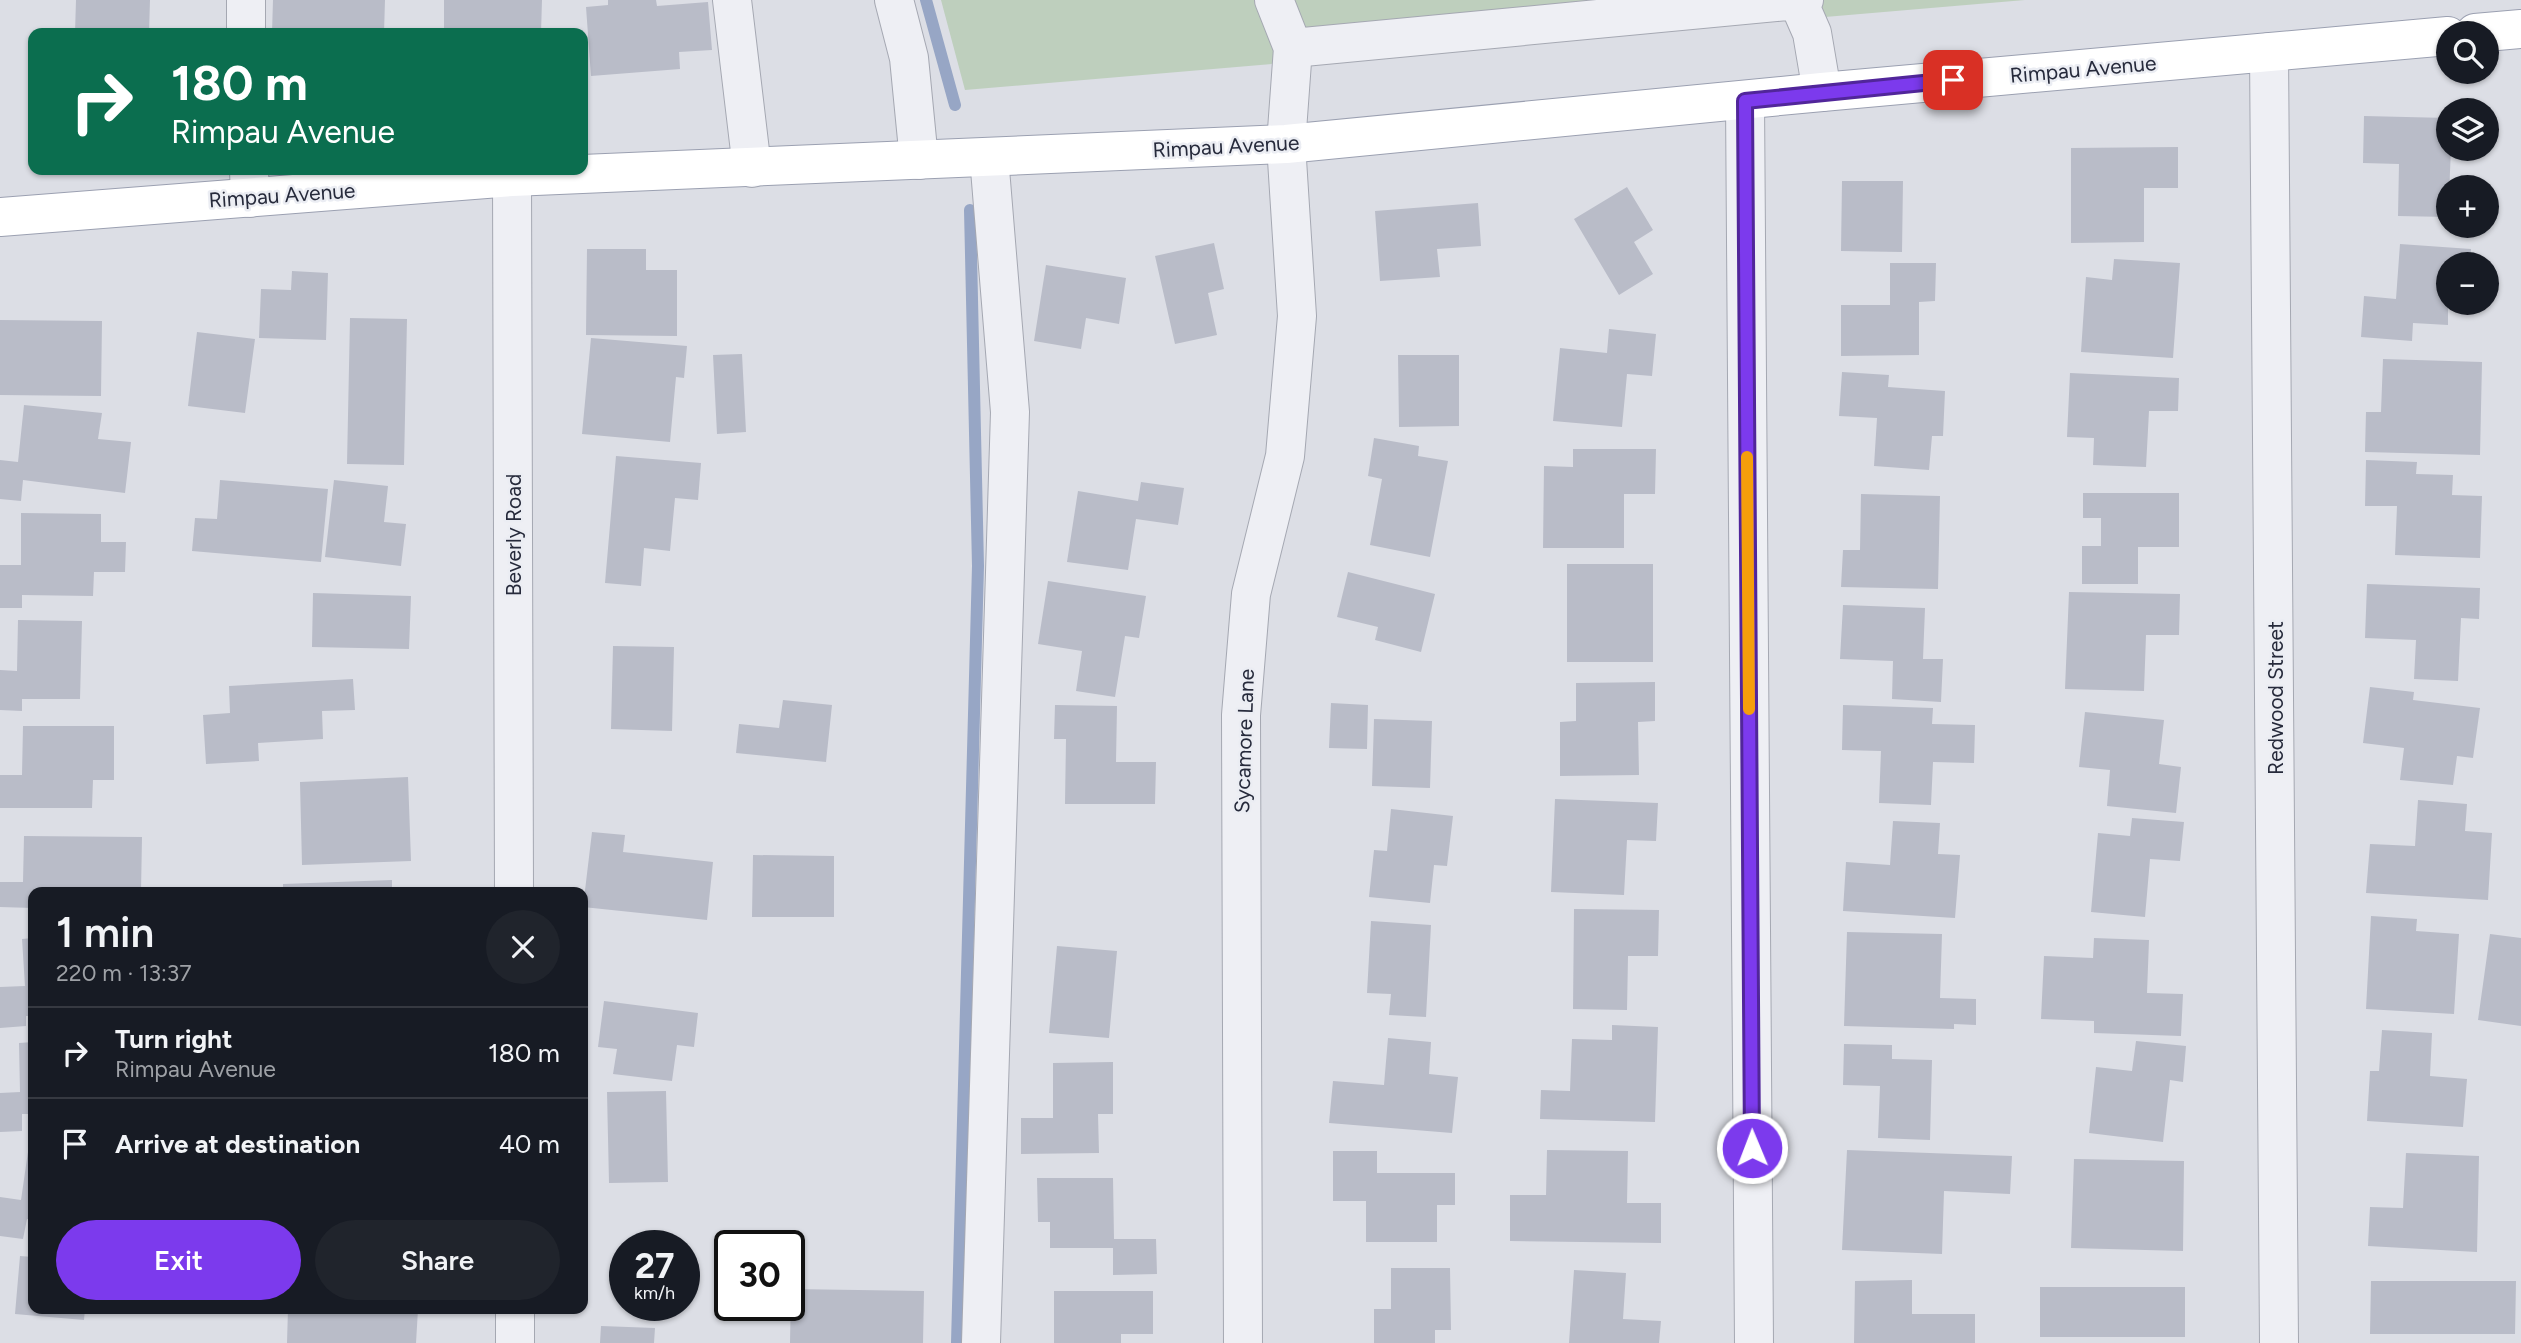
<!DOCTYPE html>
<html lang="en">
<head>
<meta charset="utf-8">
<style>
	:root { --surface:#171b24; --page:#20242c; --text:#f1f3f6; --muted:#9ea1a6; --line:#363941; --accent:#7c3aed }
	body { margin:0; font-family:Figtree,sans-serif; background:var(--page); color:var(--text); height:100vh; display:flex; flex-direction:column; font-size:26px; white-space:nowrap }
	* { box-sizing:border-box; margin:0 }
	p { font-size:23px; color:var(--muted) }
	.icon { flex:none; width:38px; height:38px; fill:none; stroke:currentColor; stroke-width:2; stroke-linecap:round; stroke-linejoin:round }
	.map { position:relative; flex:1; overflow:hidden }
	.panel { position:absolute; left:28px; top:887px; width:560px; height:427px; display:flex; flex-direction:column; background:var(--surface); border-radius:14px; box-shadow:0 2px 5px #0004 }
	.panel>* { flex:none }
	.hud { position:absolute; left:28px; top:28px; width:560px; height:147px; border-radius:14px; box-shadow:0 2px 5px #0004; background:#0b6e4f; color:#fff; overflow:hidden }
	.controls { position:absolute; left:2436px; top:21px; display:grid; gap:14px }
	.controls a { display:grid; place-items:center; width:63px; height:63px; border-radius:50%; background:var(--surface); box-shadow:0 2px 5px #0004; font-size:35px }
	.speed { position:absolute; left:609px; top:1230px; display:flex; gap:14px; font-size:35px; font-weight:700; text-align:center }
	.speed>* { display:grid; place-content:center; width:91px; height:91px; border-radius:50%; background:var(--surface); box-shadow:0 2px 5px #0004; line-height:1 }
	.speed small { font-size:18px; font-weight:400 }
	.speed .limit { border:4px solid #111; border-radius:10px; background:#fff; color:#111 }
	.pin { position:absolute; display:grid; place-items:center; width:60px; height:60px; color:#fff; margin:-30px; border-radius:14px; box-shadow:0 4px 10px #0006 }
	.me { position:absolute; width:77px; margin:-38px; rotate:359deg; stroke-linejoin:round; filter:drop-shadow(0 0 5px #0008) }
	.turn { display:flex; align-items:center; gap:24px; height:147px; padding:0 28px; font-size:32px }
	.turn .icon { width:91px; height:91px; stroke-width:2.5 }
	.turn b { display:block; font-size:49px; line-height:60px }
	.round { display:grid; place-items:center; flex:none; width:74px; height:74px; border-radius:37px; background:var(--page) }
	.headline { display:flex; align-items:center; justify-content:space-between; height:119px; padding:0 28px }
	h1 { font-size:42px; font-weight:600; line-height:52px }
	.primary-button { display:flex; gap:14px; margin-top:auto; padding:14px 28px }
	.primary-button a { flex:1; height:80px; border-radius:42px; background:var(--accent); color:#fff; font-size:28px; font-weight:600; line-height:80px; text-align:center }
	.primary-button a+a { background:var(--page); color:var(--text) }
	ul { padding:0; list-style:none }
	li { display:flex; align-items:center; gap:21px; height:91px; padding:0 28px; border-top:2px solid var(--line) }
	li div { flex:1 }
	li b { display:block; font-size:26px }
	li em { font-style:normal }
	.map>svg:first-child { display:block }
</style>
</head>
<body>
<div class="map">
<svg width="2521" height="1343" viewBox="0 0 2521 1343">
	<rect width="100%" height="100%" fill="#dcdee5"/>
	<path fill="#becfbd" d="M941 0H2025L965 90Z"/>
	<g fill="none" stroke-linecap="round" stroke-linejoin="round">
		<path stroke="#97a6c5" stroke-width="12" d="M926 0 955 105
			M957 1343 978 566 970 210"/>
	</g>
	<path fill="#b9bcc8" d="M76 0H150L149 33H75Z
		M273 0H385L384 33H272Z
		M444 0H542L541 33H444Z
		M608 0H656L657 6 708 2 712 50 679 52 680 69 591 76 586 7 608 5Z
		M2364 116 2448 118V149H2451L2448 217 2398 216 2399 164 2363 163Z
		M2178 147V188H2144V242L2071 243V148Z
		M1842 181H1903L1902 252 1841 251Z
		M1627 187 1653 230 1634 242 1653 274 1619 295 1574 219Z
		M1478 203 1481 246 1437 249 1440 277 1380 281 1375 211Z
		M1214 243 1224 289 1208 293 1217 335 1175 344 1155 256Z
		M2400 244 2471 249 2470 264H2448V325L2413 323 2412 341 2361 337 2364 296 2396 299Z
		M587 249H646V270H677V336L586 335Z
		M2114 259 2180 263 2173 358 2081 352 2086 277 2112 280Z
		M1890 263H1936L1935 301 1919 302V355L1841 356V305H1890Z
		M1046 265 1126 278 1119 324 1086 318 1081 349 1034 341Z
		M292 271 328 273 326 340 259 338 261 289 291 290Z
		M350 318 407 319 404 465 347 464Z
		M0 320 102 321 101 396 0 395Z
		M1609 329 1656 334 1652 376 1627 374 1622 427 1553 421 1560 348 1607 353Z
		M197 332 255 339 245 413 188 406Z
		M591 338 687 346 684 378 676 377 670 442 582 434Z
		M742 354 746 432 717 434 713 355Z
		M1398 355H1459V426L1399 427Z
		M2383 359 2482 362 2480 455 2365 452 2366 412H2381Z
		M1842 372 1889 375 1888 387 1945 391 1943 436H1932L1929 470 1874 466 1877 418 1839 416Z
		M2070 373 2179 378 2178 411H2149L2146 467 2093 465 2094 438 2067 437Z
		M24 405 102 413 98 439 131 442 125 493 23 480 21 501 0 499V460L18 462Z
		M1374 438 1419 446 1418 456 1448 461 1430 557 1370 545 1382 479 1368 476Z
		M1573 449H1656L1655 494H1624V548H1543L1544 466 1573 467Z
		M616 456 701 463 698 500 675 498 670 551 644 548 641 586 605 583Z
		M2366 460 2417 462 2416 474 2453 475 2452 495 2482 496 2480 558 2395 555 2397 506H2365Z
		M220 480 328 489 321 562 192 551 195 518 217 519Z
		M334 480 388 486 384 522 406 524 401 566 325 557Z
		M1141 482 1184 488 1178 525 1136 519 1128 570 1067 562 1078 491 1138 501Z
		M2083 493H2179V547H2138V584H2082V546H2101V518H2083Z
		M1861 494 1940 496 1938 589 1841 587 1843 550H1860Z
		M21 513 101 514V542H126L125 572H94L93 596 22 595V608H0V565H21Z
		M1567 564H1653V662H1567Z
		M1348 572 1435 594 1421 652 1375 640 1378 627 1337 617Z
		M1048 581 1146 596 1139 638 1125 636 1115 697 1076 691 1082 651 1038 644Z
		M2367 584 2480 588 2479 619 2461 618 2458 681 2414 679 2416 640 2365 638Z
		M2069 592 2180 594 2179 635H2146L2144 691 2065 689Z
		M313 593 411 596 409 649 312 647Z
		M1843 605 1925 608 1923 659H1943L1941 702 1892 699 1893 661 1840 659Z
		M18 620 82 621 80 699H22V711L0 710V670L17 671Z
		M613 646 674 647 672 731 611 729Z
		M353 679 355 710 322 711 323 739 258 743 259 761 206 764 203 715 230 713 229 686Z
		M1655 682V721L1638 722 1639 775 1560 776V722L1576 721V683Z
		M2370 687 2414 692 2413 700 2480 708 2473 758 2457 756 2453 785 2400 780 2404 748 2363 743Z
		M783 700 832 705 826 762 736 753 739 724 779 728Z
		M1331 703 1368 705 1367 749 1329 748Z
		M1055 705 1117 706 1116 762H1156L1155 804H1065L1066 739H1054Z
		M1843 705 1933 708 1932 724 1975 725 1974 763 1933 762 1931 805 1879 803 1881 751 1842 750Z
		M2085 712 2164 720 2159 764 2181 767 2176 813 2107 806 2110 770 2079 767Z
		M1374 719 1432 721 1430 788 1372 786Z
		M23 726H114V780H93L92 808H0V775H22Z
		M408 777 411 861 302 865 300 782Z
		M1555 799 1658 803 1656 841 1627 840 1624 895 1551 892Z
		M2418 800 2467 804 2465 831 2492 833 2488 900 2366 893 2370 844 2415 846Z
		M1391 809 1453 816 1447 866 1434 865 1430 903 1369 897 1374 850 1387 851Z
		M2132 818 2184 822 2180 861 2150 859 2145 917 2091 912 2098 833 2130 836Z
		M1893 821 1940 823 1938 854 1960 855 1955 918 1843 911 1846 862 1890 865Z
		M592 832 625 835 623 852 713 862 707 920 583 907Z
		M24 836 142 837 141 892H33V908L0 907V882H23Z
		M753 855 834 856V917H752Z
		M392 880V892H283V884Z
		M1574 909 1659 910 1658 956H1628L1627 1010 1573 1009Z
		M2371 916 2417 919 2416 931 2459 934 2454 1014 2366 1009Z
		M1371 921 1431 925 1426 1017 1389 1015 1391 994 1367 993Z
		M1847 932 1942 934 1940 998 1976 999V1025L1954 1024V1029L1844 1026Z
		M2490 934 2521 938V1026L2478 1020Z
		M33 938V1016H26V1026L0 1028V987L25 986 22 939Z
		M2094 938 2149 940 2147 993 2183 994 2181 1036 2094 1033V1021L2041 1019 2044 956 2093 958Z
		M1057 946 1117 951 1109 1038 1049 1033Z
		M604 1001 698 1013 694 1047 677 1045 672 1081 613 1074 617 1049 598 1047Z
		M1612 1025 1658 1027 1655 1122 1540 1119 1541 1090 1570 1091 1572 1039 1612 1040Z
		M2382 1030 2432 1033 2430 1076 2467 1079 2463 1127 2367 1121 2370 1071H2379Z
		M1388 1038 1431 1042 1429 1074 1458 1077 1452 1133 1329 1123 1333 1081 1384 1085Z
		M2136 1041 2186 1046 2183 1082 2170 1080 2163 1142 2089 1133 2096 1067 2132 1071Z
		M33 1042V1114H22V1131L0 1132V1093L20 1092 19 1043Z
		M1844 1044 1892 1045V1059L1932 1060 1930 1140 1878 1138 1880 1086 1843 1085Z
		M1113 1062V1114H1098L1099 1153 1021 1154V1118H1053V1063Z
		M666 1091 668 1182 609 1183 607 1092Z
		M29 1145 33 1146V1220L27 1219 23 1239 0 1236V1197L21 1200Z
		M1547 1150 1628 1151 1627 1203H1661V1243L1510 1241V1195H1546Z
		M1847 1150 2012 1156 2010 1194 1944 1191 1942 1254 1842 1250Z
		M1333 1151H1377V1173H1455V1205H1437V1242H1366V1201H1333Z
		M2406 1153 2479 1156 2477 1252 2368 1246 2370 1207 2403 1208Z
		M2074 1159 2184 1161 2183 1251 2071 1248Z
		M1037 1178H1113L1114 1239H1156L1157 1274 1113 1275V1248H1050V1222H1038Z
		M20 1256 33 1257V1309H85L84 1320 15 1314Z
		M1391 1268H1450L1451 1330H1435V1343H1374V1309H1391Z
		M1574 1270 1626 1273 1623 1319 1661 1321 1659 1343H1569Z
		M1912 1280V1314H1975V1343H1854L1855 1281Z
		M2371 1281H2516L2515 1334H2370Z
		M2040 1287H2185V1337H2040Z
		M791 1289 924 1291 923 1343H790Z
		M1054 1291H1153V1334H1121V1343H1054Z
		M288 1309H418L416 1343H287Z
		M601 1326 655 1328 654 1343H600Z"/>
	<g fill="none" stroke-linecap="round" stroke-linejoin="round">
		<defs>
			<path id="minor" d="M732 0 752 168
				M894 0 909 58 919 160
				M1804 0 1798 1 1812 33 1822 92
				M246 33V0
				M1293 48 1797 0
				M2269 52 2279 1343
				M1745 101 1754 1343
				M249 170 250 198
				M512 177 514 892
				M515 1309V1343
				M981 1343 1010 412 989 157
				M1243 1343 1241 715 1251 594 1285 456 1297 316 1286 144 1293 48 1274 0"/>
			<path id="major" d="M2475 33 2521 29
				M0 217 512 177 1286 144 1822 92 2448 36"/>
		</defs>
		<use href="#minor" stroke="#a5a8b2" stroke-width="40"/>
		<use href="#major" stroke="#9ba0b1" stroke-width="40"/>
		<use href="#minor" stroke="#eeeff4" stroke-width="38"/>
		<use href="#major" stroke="#fff" stroke-width="38"/>
	</g>
	<g fill="none" stroke-linecap="round" stroke-linejoin="round">
		<defs>
			<path id="route" d="M1752 1148 1745 101 1953 80"/>
		</defs>
		<use href="#route" stroke="#51269a" stroke-width="18"/>
		<use href="#route" stroke="#7c3aed" stroke-width="12"/>
		<path stroke="#f59e0b" stroke-width="12" d="M1747 457 1749 709"/>
	</g>
	<g text-anchor="middle" dominant-baseline="central" stroke-width="5" stroke-linejoin="round" paint-order="stroke">
		<g font-size="21" fill="#262a3b" stroke="#ebedf3">
			<text transform="translate(2083 69) rotate(-5)">Rimpau Avenue</text>
			<text transform="translate(1226 146) rotate(-3)">Rimpau Avenue</text>
			<text transform="translate(282 195) rotate(-4)">Rimpau Avenue</text>
			<text transform="translate(513 535) rotate(-90)">Beverly Road</text>
			<text transform="translate(2275 698) rotate(-90)">Redwood Street</text>
			<text transform="translate(1244 741) rotate(-88)">Sycamore Lane</text>
		</g>
	</g>
</svg>
<div class="controls">
<a><svg class="icon" aria-label="search" viewBox="0 0 24 24"><circle cx="10" cy="10" r="6"/><path d="M15 15l6 6"/></svg></a>
<a><svg class="icon" aria-label="layers" viewBox="0 0 24 24"><path d="M12 4l9 5-9 5-9-5zM3 14l9 5 9-5"/></svg></a>
<a>+</a>
<a>−</a>
</div>
<div class="speed"><div>27<small>km/h</small></div><div class="limit">30</div></div>
<div class="pin" style="left:1953px;top:80px;background:#d93025"><svg class="icon" aria-label="arrive" viewBox="0 0 24 24"><path d="M6 21V4h12l-3 4 3 4H6"/></svg></div>
<svg class="me" style="left:1752px;top:1148px" viewBox="-20 -20 40 40"><circle r="17" fill="#7c3aed" stroke="#fff" stroke-width="3"/><path d="M0-11L8 9 0 5-8 9z" fill="#fff"/></svg>
<div class="hud">
<div class="turn"><svg class="icon" aria-label="right" viewBox="0 0 24 24"><path d="M7 20v-9h11M14 6l5 5-5 5"/></svg><div><b>180 m</b>Rimpau Avenue</div></div>
</div>
<section class="panel">
<div class="headline"><div><h1>1 min</h1><p>220 m · 13:37</p></div><a class="round"><svg class="icon" aria-label="close" viewBox="0 0 24 24"><path d="M6 6l12 12M18 6L6 18"/></svg></a></div>
<ul>
<li><svg class="icon" aria-label="right" viewBox="0 0 24 24"><path d="M7 20v-9h11M14 6l5 5-5 5"/></svg><div><b>Turn right</b><p>Rimpau Avenue</p></div><em>180 m</em></li>
<li><svg class="icon" aria-label="arrive" viewBox="0 0 24 24"><path d="M6 21V4h12l-3 4 3 4H6"/></svg><div><b>Arrive at destination</b></div><em>40 m</em></li>
</ul>
<div class="primary-button"><a>Exit</a><a>Share</a></div>
</section>
</div>
</body>
</html>
